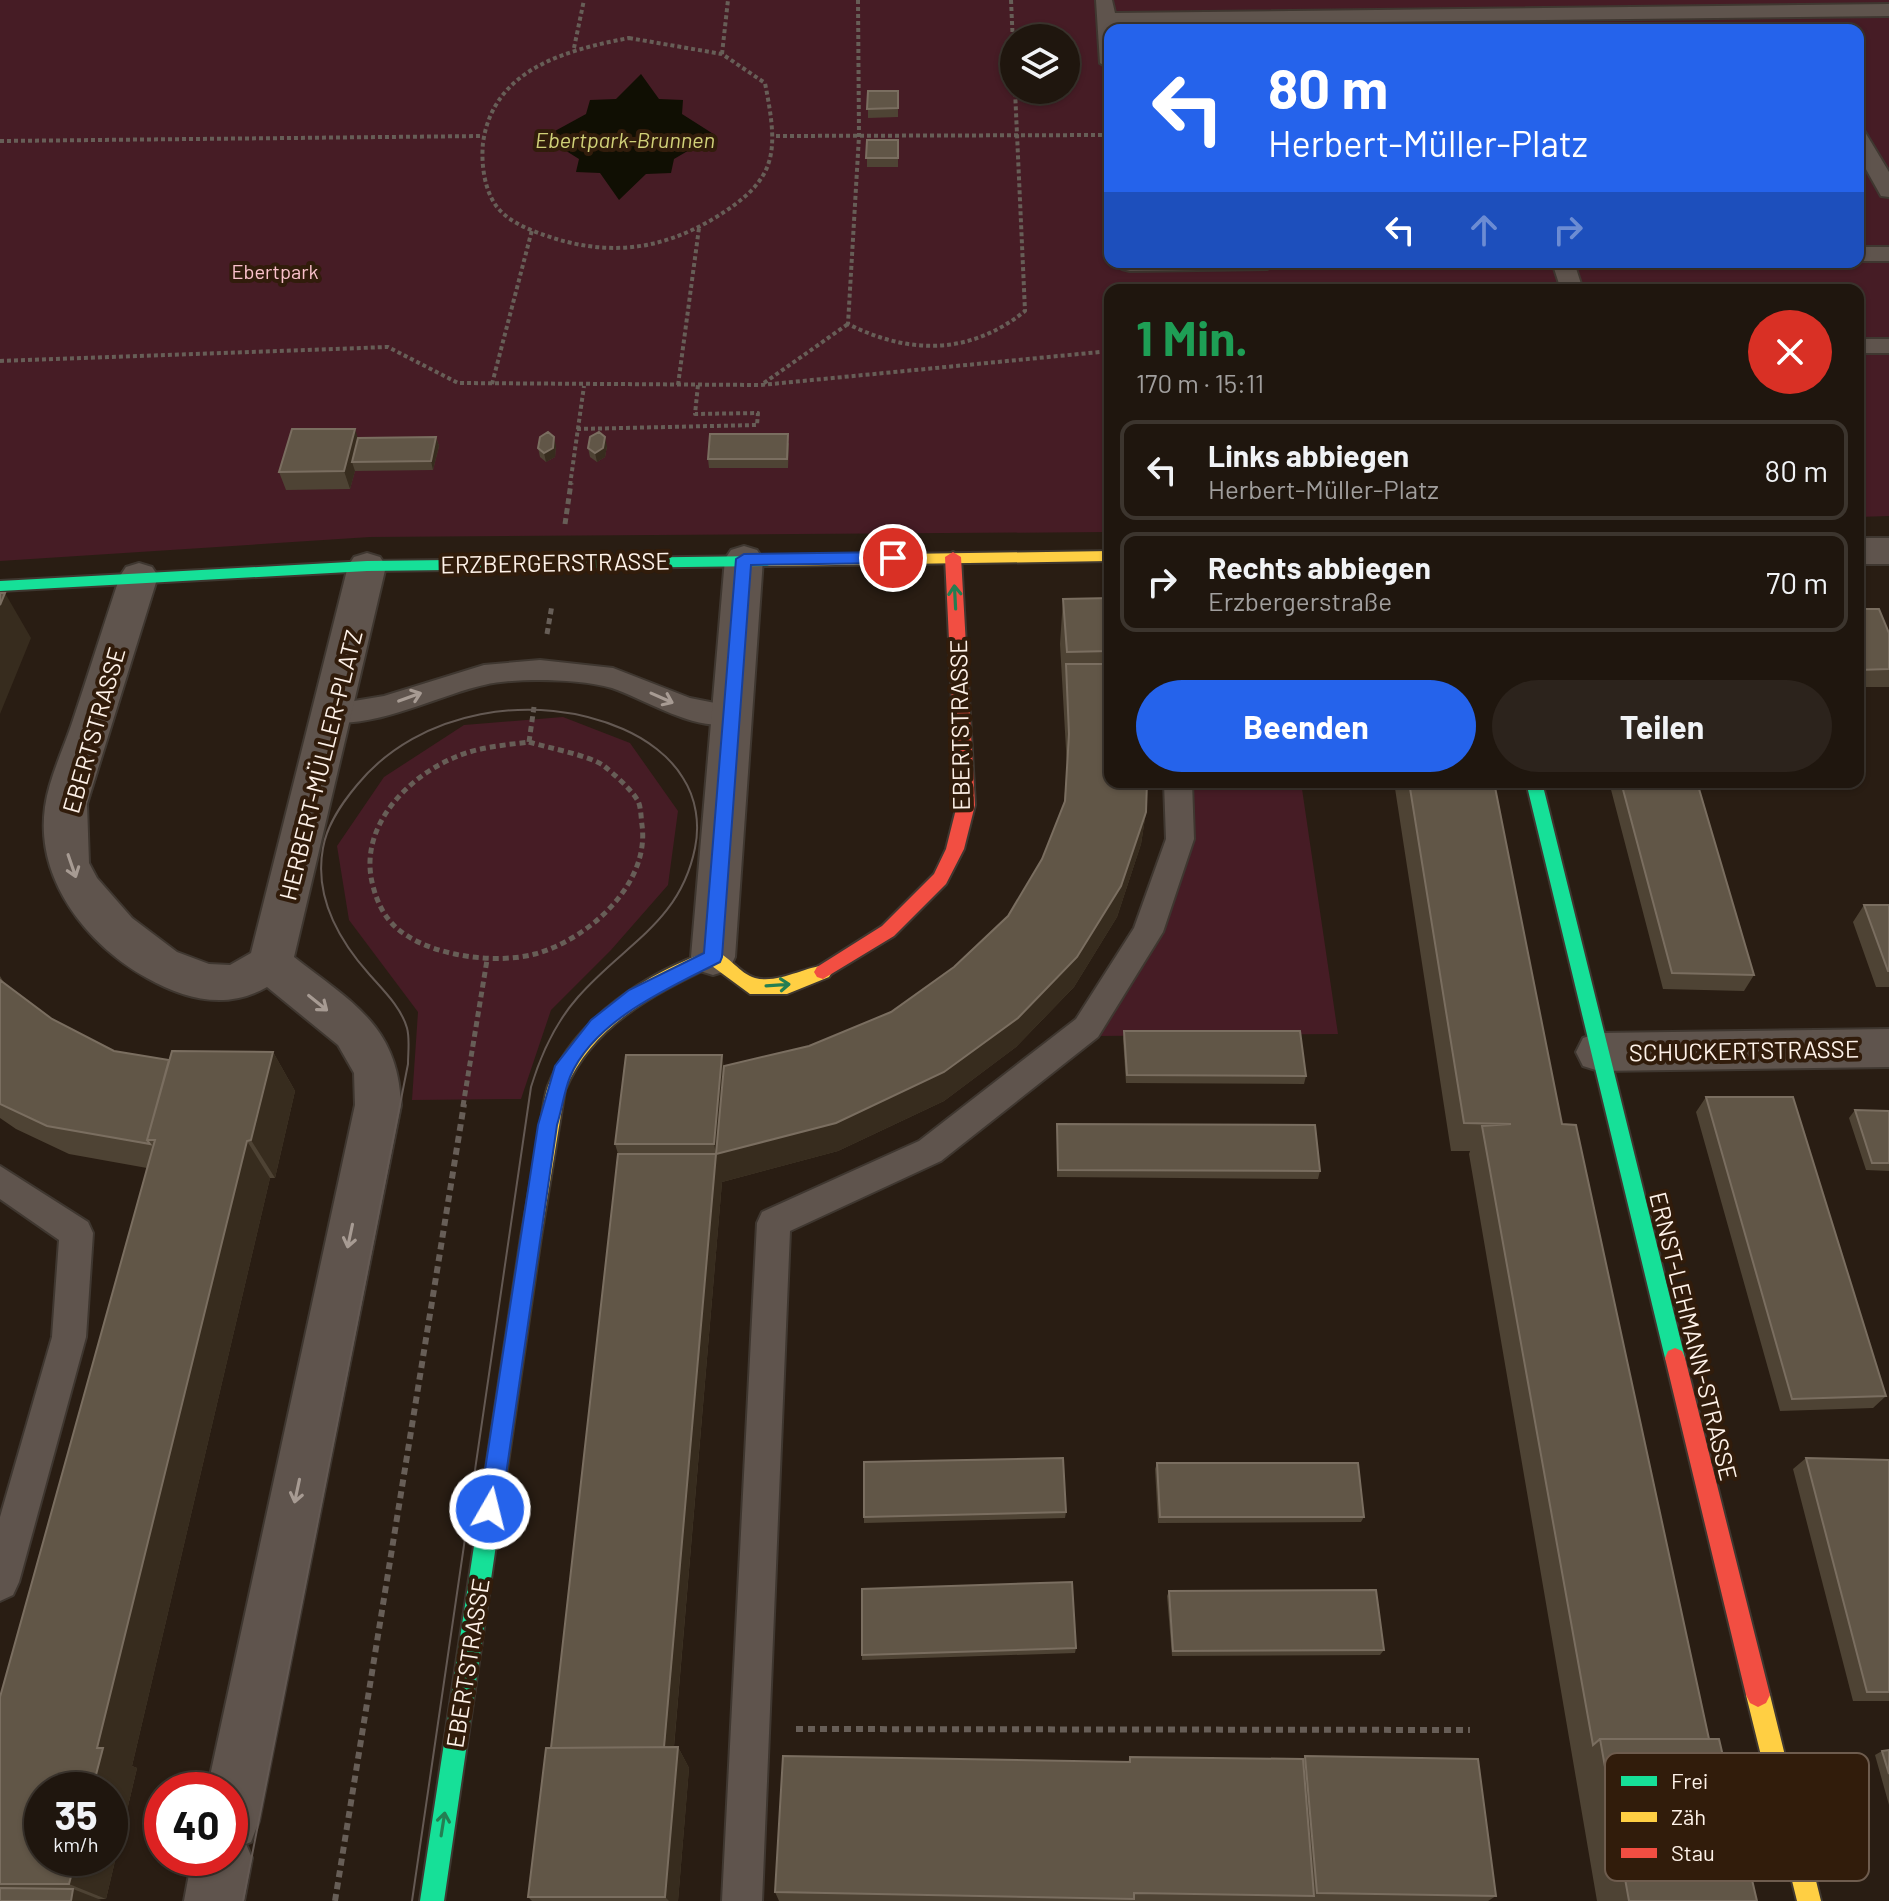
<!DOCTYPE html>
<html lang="de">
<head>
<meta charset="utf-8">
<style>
	:root { --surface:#1f160e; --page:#2c231c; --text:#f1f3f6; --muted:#a19f9e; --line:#3c352e; --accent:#2563eb }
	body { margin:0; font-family:Barlow,sans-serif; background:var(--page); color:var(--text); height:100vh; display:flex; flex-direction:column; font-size:30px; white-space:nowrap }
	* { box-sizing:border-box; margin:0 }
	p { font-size:26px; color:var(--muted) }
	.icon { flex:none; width:44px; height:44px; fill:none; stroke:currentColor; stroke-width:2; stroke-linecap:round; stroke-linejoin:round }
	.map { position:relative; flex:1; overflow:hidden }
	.drawer { position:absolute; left:1104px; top:284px; width:760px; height:504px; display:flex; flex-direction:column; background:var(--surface); border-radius:16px; box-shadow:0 2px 6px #0004,0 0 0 2px var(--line) }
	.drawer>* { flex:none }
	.banner { position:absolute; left:1104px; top:24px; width:760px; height:244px; border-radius:16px; box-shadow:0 2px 6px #0004,0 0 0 2px var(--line); background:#2563eb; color:#fff; overflow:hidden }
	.buttons { position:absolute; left:1000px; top:24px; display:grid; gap:16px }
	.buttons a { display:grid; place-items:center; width:80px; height:80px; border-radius:50%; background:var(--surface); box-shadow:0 2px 6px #0004,0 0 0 2px var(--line); font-size:40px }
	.speed { position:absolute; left:24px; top:1772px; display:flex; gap:16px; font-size:40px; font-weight:700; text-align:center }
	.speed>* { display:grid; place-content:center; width:104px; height:104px; border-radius:50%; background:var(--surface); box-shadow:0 2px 6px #0004,0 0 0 2px var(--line); line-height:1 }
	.speed small { font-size:20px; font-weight:400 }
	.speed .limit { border:12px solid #d22; background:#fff; color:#111 }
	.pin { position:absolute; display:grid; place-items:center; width:68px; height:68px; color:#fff; margin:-34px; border:4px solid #fff; border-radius:50%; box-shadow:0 2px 8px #0007 }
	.me { position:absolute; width:88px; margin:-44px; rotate:8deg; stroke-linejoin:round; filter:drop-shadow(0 0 6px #0008) }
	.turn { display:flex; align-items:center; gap:28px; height:168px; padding:0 32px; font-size:36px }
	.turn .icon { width:104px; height:104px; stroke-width:2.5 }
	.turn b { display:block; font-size:56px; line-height:68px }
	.lanes { display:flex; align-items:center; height:76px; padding:0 32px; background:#0003; justify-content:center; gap:40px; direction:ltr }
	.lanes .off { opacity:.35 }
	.round { display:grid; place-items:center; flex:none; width:84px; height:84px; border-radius:42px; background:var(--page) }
	.head { display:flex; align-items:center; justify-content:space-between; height:136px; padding:0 32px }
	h1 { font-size:48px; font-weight:700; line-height:60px; color:#1e9e55 }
	.button { display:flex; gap:16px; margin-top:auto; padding:16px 32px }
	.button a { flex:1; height:92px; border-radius:48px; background:var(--accent); color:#fff; font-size:32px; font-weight:700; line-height:92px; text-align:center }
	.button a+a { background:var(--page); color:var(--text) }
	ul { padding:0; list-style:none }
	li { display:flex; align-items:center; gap:24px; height:100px; margin:0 16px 12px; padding:0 16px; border:4px solid var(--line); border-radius:16px }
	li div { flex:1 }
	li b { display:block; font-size:30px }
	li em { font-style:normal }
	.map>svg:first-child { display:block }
</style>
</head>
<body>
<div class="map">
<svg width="1889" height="1901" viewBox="0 0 1889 1901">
	<rect width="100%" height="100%" fill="#291d13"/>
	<path fill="#461c25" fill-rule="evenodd" d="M0 0H1889V516L1858 517V290H1110V532L370 537 0 561ZM1110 30H1858V262H1110ZM1014 38H1066V90H1014Z
		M563 717 630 743 678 811 668 885 611 950 551 1010 521 1099 412 1100 418 1012 349 920 337 846 384 777 464 725Z
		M1190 782H1301L1338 1034 1099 1036 1160 938 1193 839Z"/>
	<path fill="#100f03" d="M641 74 659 99 683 100 682 114 715 135 674 159 671 173 646 174 619 200 600 173 576 172 579 159 544 137 586 114 590 100 616 99Z"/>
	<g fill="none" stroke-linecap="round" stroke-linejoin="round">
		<defs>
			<path id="lane" d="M1096 0H1112L1115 13 1889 4V16L1116 25 1117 30H1110V69L1100 63Z
				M1858 130 1865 132 1889 172V197L1881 196 1858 155Z
				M1858 247H1889V261H1858Z
				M1120 262H1278L1267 269 1130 271 1122 269Z
				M1552 262H1574L1583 290H1561Z
				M1858 339H1889V353H1858Z
				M540 660 613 668 690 698 740 708 744 715 740 722C698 735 650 701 612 688 591 682 561 680 539 680 522 680 501 681 484 685 441 694 366 733 324 720L320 713 324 706 384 696 484 665Z
				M1164 782H1192L1194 839 1163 932 1098 1037 941 1161 790 1231 762 1901H722L757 1223 762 1212 919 1141 1076 1019 1134 928 1166 839Z
				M0 1166 88 1222 93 1233 86 1337 19 1582 13 1595 0 1601V1517L52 1337 59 1240 0 1199Z"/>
			<path id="street" d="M1858 538H1889V564H1858Z
				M744 546 757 550 763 559 735 957 729 970 713 975 697 970 691 957 725 559 731 550Z
				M367 553 380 557 386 566 294 957C351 1002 398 1025 401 1105L259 1821 251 1842 246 1844 252 1858 244 1901H184L192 1858H230V1790H207L355 1105 354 1073 338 1045 267 987C227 1010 186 1000 147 978 86 944 35 879 45 807 49 778 64 748 73 720 89 672 104 624 120 576L126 567 139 563 152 567 158 576 87 804 89 863 97 878 132 918 177 952 209 964 230 965 251 953 348 566 354 557Z
				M1889 1029V1067L1599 1071 1583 1066 1576 1052 1583 1038 1599 1033Z"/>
			<path id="fast" d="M769 556 777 561 769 566 367 571 0 591V581L367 561Z
				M1526 782H1542L1685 1358 1682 1365 1675 1368 1668 1365 1665 1358Z
				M531 1228 538 1231 541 1237 444 1901H420L521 1237 524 1231Z"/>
			<path id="slow" d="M1110 551V561L769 566 761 561 769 556Z
				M713 950C729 955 740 974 755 978 781 985 814 961 829 967L832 972 829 977 787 994H750L712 966C652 995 592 1026 565 1090L541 1237 538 1243 531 1246 524 1243 521 1237C527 1203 533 1168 539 1134 542 1119 543 1101 548 1086 574 1019 647 972 713 950Z
				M1758 1683 1766 1687 1770 1695 1821 1901H1797L1746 1695 1750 1687Z"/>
			<path id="jam" d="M953 552 961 557 975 805 964 849 946 884 894 936 823 979 817 977 814 972 817 967 882 926 934 874 946 849 957 805 945 557Z
				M1675 1348 1682 1351 1685 1358 1770 1695 1766 1703 1758 1707 1750 1703 1746 1695 1665 1358 1668 1351Z"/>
		</defs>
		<use href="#lane" stroke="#3f3730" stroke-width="4"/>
		<use href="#street" stroke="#3f3730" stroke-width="4"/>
		<use href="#fast" stroke="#3f3730" stroke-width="4"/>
		<use href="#slow" stroke="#3f3730" stroke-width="4"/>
		<use href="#jam" stroke="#3f3730" stroke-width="4"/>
		<path stroke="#675e57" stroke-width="4" stroke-dasharray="4 3" stroke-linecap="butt" d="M858 0 859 136 848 324C910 355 970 355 1025 311L1015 90
			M1011 0 1014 67
			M629 38 722 54 765 83C779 154 778 180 713 219 657 252 604 256 544 235 527 229 508 221 497 207 484 190 481 163 483 143 493 69 566 50 629 38Z
			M574 48 584 0
			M722 54 728 0
			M776 136 1110 135
			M0 141 482 136
			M0 361 388 347 458 383 761 385 1110 351
			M764 383 848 324
			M492 384 532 230
			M678 385 699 228
			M577 429 757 425 758 413 695 414 698 385
			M570 485 584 386"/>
		<path stroke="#675e57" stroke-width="5" stroke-dasharray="6 4" stroke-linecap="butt" d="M565 524 571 483
			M547 634 552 605
			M529 742C548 748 589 755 604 766 614 774 632 790 638 801 641 807 641 818 642 825 650 884 589 939 535 954 498 964 439 957 406 935 388 924 378 906 373 886 357 828 407 776 458 756 480 747 505 745 529 742Z
			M529 742 534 707
			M463 1106 487 960"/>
		<path stroke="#675e57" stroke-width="6" stroke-dasharray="7 5" stroke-linecap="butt" d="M796 1729 1470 1730
			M335 1901 464 1104"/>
		<use href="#lane" fill="#5f544d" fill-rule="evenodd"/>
		<use href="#street" fill="#5f544d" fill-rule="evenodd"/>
		<use href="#fast" fill="#16e098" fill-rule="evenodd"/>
		<use href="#slow" fill="#ffcf43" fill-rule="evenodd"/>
		<use href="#jam" fill="#f24e42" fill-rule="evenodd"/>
		<path stroke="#645953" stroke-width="2" d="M243 1901 408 1064C408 1052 410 1039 407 1028 401 1007 383 990 369 974 338 939 314 896 323 848 327 824 342 803 357 785 419 709 536 691 623 729 646 739 670 756 683 778 696 798 700 824 695 848 680 923 624 944 578 997 555 1023 541 1054 531 1087L412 1901"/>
	</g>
	<path fill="#4e4334" d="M868 91H898V117L868 118Z
		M867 140H898V167H867Z
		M436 437 439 446 433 470 355 471 350 489 286 490 279 472Z
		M789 443 788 468H709L708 459Z
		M556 446 555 457 546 462 540 457 538 448Z
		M607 446 605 457 597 462 590 457 588 448Z
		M1110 598V782L1146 812 1141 844 1117 917 1074 987 1016 1047 944 1101 838 1151 722 1182 674 1747H678L689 1768 678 1901H532L528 1897 551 1748 618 1154 615 1144 724 1066 809 1046 891 1012 954 967 1008 916 1042 859 1064 803 1067 767 1060 644 1063 599Z
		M1858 609 1889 633V687H1858Z
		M1394 782H1494L1562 1124 1709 1739 1757 1901H1597L1469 1154 1470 1151H1451Z
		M1609 782H1697L1754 975 1744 991 1663 989Z
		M1864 905H1889V987H1876L1853 922Z
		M0 976 6 986 52 1019 114 1051 169 1060 273 1052 295 1091 275 1178H270L132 1766 137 1768 106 1899 0 1901V1697L147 1168 69 1154 16 1129 0 1118Z
		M1124 1031 1306 1076 1304 1084 1126 1083 1123 1039Z
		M1706 1097 1886 1396 1873 1408 1780 1411 1696 1112Z
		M1855 1110 1889 1111V1171L1866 1170 1849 1118Z
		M1057 1124 1320 1171 1318 1179 1057 1177Z
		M1806 1458 1889 1460V1701H1853L1793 1469Z
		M1157 1463 1364 1517 1361 1522 1158 1523 1155 1469Z
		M1066 1512 1065 1518 864 1523V1517Z
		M1169 1591 1384 1650 1380 1655 1172 1656 1167 1596Z
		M1076 1648 1075 1653 862 1660V1655Z
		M1889 1750V1805L1875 1755 1882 1751Z
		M1305 1756 1496 1896 1488 1901H779L775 1892 1128 1762 1130 1757 1303 1760Z"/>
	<path fill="#372c1e" d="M355 429 361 447 352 462 355 471 350 489 344 471Z
		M436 437 439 446 433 470 431 461Z
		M554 437 556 446 555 457 546 462 544 453Z
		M605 437 607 446 605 457 597 462 595 453Z
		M5 593 31 638 0 714V605Z
		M1146 812 1141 844 1117 917 1074 987 1016 1047 944 1101 838 1151 722 1182 672 1769 664 1754 716 1154 714 1144 722 1055 729 1094 1077 957Z
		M273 1052 295 1091 275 1178 251 1140Z
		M247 1141 270 1178 132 1766 137 1768 106 1899 69 1884 76 1858H110V1790H92L97 1748Z
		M678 1747 689 1768 678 1901H669L665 1897Z
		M73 1889 101 1900 100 1901H71Z"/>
	<path fill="#615647" stroke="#7a6e60" stroke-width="2" d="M868 91H898V108L867 109Z
		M867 140H898V158H866Z
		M292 429H355L344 471 279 472Z
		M548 432 554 437 553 448 544 453 538 448 540 437Z
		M599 432 605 437 603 448 595 453 588 448 590 437Z
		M710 434H788L787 459H708Z
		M436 437 431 461 352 462 358 438Z
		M0 593H5L0 605Z
		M1110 598V651L1067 652 1063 599Z
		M1858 609H1879L1889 633V669L1858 670Z
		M1066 664H1110V782H1147L1146 812 1121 886 1077 957 1018 1018 944 1072 836 1123 716 1154 664 1747 551 1748 618 1154H716L724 1066 809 1046 891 1012 954 967 1008 916 1042 859 1065 801 1069 734Z
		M1409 782H1494L1562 1124 1576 1125 1709 1739H1600L1593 1745 1482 1126 1511 1124 1464 1123Z
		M1621 782H1697L1754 975 1672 973Z
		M1864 905H1889V971H1888Z
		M0 980 52 1019 114 1051 169 1060 147 1140 150 1144 47 1126 0 1104Z
		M1124 1031H1300L1306 1076 1127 1075Z
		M172 1051 273 1052 251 1140 247 1141 97 1748H103L92 1790H42V1858H76L69 1884H0V1697L155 1140H147Z
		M626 1055H722L714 1144H615Z
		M1706 1097H1793L1886 1396 1792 1399Z
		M1855 1110 1889 1111V1163H1872Z
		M1057 1124 1315 1125 1320 1171 1058 1170Z
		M1063 1458 1066 1512 864 1517V1462Z
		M1806 1458 1889 1460V1692H1867Z
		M1157 1463H1358L1364 1517H1160Z
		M1072 1582 1076 1648 862 1655V1589Z
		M1376 1590 1384 1650 1173 1651 1169 1591Z
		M1600 1739H1719L1757 1901H1629Z
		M678 1747 665 1897H528L546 1748Z
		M1889 1750V1774L1882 1751Z
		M783 1756 1130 1762V1757L1303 1759 1314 1896 1134 1893V1899L775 1892Z
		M1305 1756 1478 1759 1496 1896 1317 1893Z
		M0 1888 73 1889 71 1901H0Z"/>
	<defs><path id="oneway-shaft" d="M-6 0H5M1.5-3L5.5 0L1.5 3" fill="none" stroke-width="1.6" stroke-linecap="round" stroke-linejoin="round" transform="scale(2)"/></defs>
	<g stroke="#247e52">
		<use href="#oneway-shaft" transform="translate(955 597) rotate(-93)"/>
		<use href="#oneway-shaft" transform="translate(778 985) rotate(-4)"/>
		<use href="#oneway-shaft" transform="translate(443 1824) rotate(-81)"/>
	</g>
	<g stroke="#a79b93">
		<use href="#oneway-shaft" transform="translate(410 697) rotate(-20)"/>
		<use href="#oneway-shaft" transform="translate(662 698) rotate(24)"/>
		<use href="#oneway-shaft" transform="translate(72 866) rotate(71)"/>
		<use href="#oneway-shaft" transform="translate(318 1003) rotate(39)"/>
		<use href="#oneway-shaft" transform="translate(350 1236) rotate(102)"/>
		<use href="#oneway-shaft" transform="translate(297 1491) rotate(102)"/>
	</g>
	<path fill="#2563eb" stroke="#184099" stroke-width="2" d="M893 552 901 558 893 563 751 565 722 957 720 962C669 988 594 1020 570 1077 564 1092 562 1109 557 1125L501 1509 498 1517 490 1520 483 1517 479 1509 538 1125 555 1066 591 1020 629 990 704 953 736 559 744 554Z"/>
	<g text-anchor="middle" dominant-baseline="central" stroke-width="8" stroke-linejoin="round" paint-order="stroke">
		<g font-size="20" fill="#fac1cb" stroke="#311c0b">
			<text x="275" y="271">Ebertpark</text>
		</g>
		<g font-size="22" font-style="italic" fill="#d0d078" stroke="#311c0b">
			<text x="625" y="139">Ebertpark-Brunnen</text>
		</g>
		<g font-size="24" fill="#fef2e9" stroke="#311c0b">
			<text transform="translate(555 562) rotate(-1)">ERZBERGERSTRASSE</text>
			<text transform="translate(959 725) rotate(-91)">EBERTSTRASSE</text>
			<text transform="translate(93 730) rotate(-74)">EBERTSTRASSE</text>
			<text transform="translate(320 765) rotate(-76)">HERBERT-MÜLLER-PLATZ</text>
			<text transform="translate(1744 1050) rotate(-1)">SCHUCKERTSTRASSE</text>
			<text transform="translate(1694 1336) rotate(76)">ERNST-LEHMANN-STRASSE</text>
			<text transform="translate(467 1663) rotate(-81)">EBERTSTRASSE</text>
		</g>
	</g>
	<rect x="1605" y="1753" width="264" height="128" rx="12" fill="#311c0b" stroke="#6e5c4e" stroke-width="2"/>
	<rect x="1621" y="1776" width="36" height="10" fill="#16e098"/>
	<rect x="1621" y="1812" width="36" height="10" fill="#ffcf43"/>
	<rect x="1621" y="1848" width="36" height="10" fill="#f24e42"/>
	<g font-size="22" fill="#fef2e9">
		<text x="1671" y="1789">Frei</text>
		<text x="1671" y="1825">Zäh</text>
		<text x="1671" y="1861">Stau</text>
	</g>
</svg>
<div class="buttons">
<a><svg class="icon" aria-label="layers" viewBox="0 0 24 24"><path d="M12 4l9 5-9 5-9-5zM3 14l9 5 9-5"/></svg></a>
</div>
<div class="speed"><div>35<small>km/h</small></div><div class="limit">40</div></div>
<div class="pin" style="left:893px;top:558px;background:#d93025"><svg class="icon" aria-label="arrive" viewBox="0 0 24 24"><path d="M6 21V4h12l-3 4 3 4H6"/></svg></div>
<svg class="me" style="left:490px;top:1509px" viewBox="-20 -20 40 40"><circle r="17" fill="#2563eb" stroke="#fff" stroke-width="3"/><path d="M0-11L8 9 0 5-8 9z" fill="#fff"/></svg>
<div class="banner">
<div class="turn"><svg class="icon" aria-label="left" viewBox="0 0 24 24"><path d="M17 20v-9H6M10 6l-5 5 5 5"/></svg><div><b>80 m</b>Herbert-Müller-Platz</div></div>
<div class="lanes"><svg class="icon" aria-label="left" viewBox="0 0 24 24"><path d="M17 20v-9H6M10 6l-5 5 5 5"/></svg><svg class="icon off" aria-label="ahead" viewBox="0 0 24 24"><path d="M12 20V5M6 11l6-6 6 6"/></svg><svg class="icon off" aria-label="right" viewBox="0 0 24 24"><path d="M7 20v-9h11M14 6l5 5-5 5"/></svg></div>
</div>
<section class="drawer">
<div class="head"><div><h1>1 Min.</h1><p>170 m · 15:11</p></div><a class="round" style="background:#d93025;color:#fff"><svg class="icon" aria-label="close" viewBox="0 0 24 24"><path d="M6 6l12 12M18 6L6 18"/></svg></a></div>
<ul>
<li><svg class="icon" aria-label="left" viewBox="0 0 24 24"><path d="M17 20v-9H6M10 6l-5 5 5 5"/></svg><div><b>Links abbiegen</b><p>Herbert-Müller-Platz</p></div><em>80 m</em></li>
<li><svg class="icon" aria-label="right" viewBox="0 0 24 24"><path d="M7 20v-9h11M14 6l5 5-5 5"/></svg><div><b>Rechts abbiegen</b><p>Erzbergerstraße</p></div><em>70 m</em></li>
</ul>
<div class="button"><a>Beenden</a><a>Teilen</a></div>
</section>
</div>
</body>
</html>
